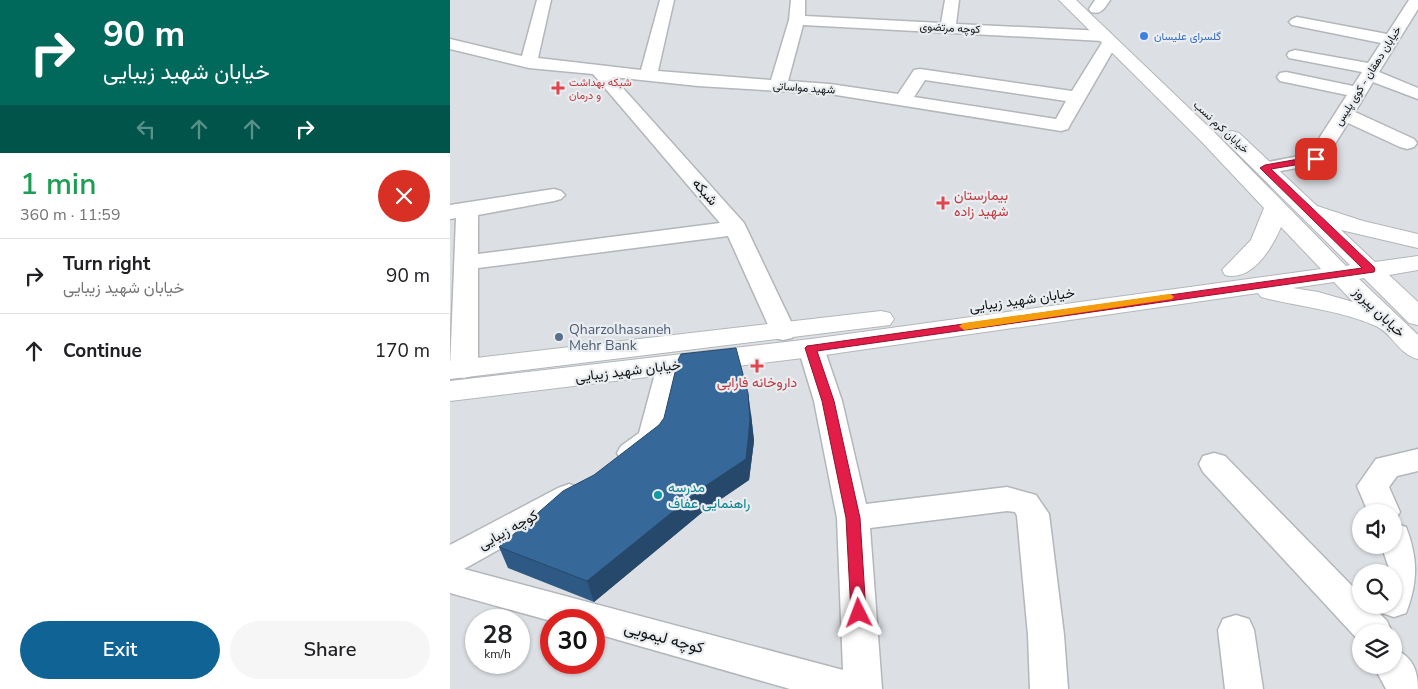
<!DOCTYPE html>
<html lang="en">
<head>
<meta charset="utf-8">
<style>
	:root { --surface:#fff; --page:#f6f6f6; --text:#202124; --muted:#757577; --line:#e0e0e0; --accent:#106495 }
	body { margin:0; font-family:"Nunito Sans",Vazirmatn,sans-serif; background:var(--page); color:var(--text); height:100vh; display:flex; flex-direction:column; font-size:19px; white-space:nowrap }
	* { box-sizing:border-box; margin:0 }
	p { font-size:16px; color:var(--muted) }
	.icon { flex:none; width:28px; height:28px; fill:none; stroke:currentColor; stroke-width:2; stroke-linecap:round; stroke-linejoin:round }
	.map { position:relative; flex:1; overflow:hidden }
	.side { display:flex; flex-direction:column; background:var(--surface); width:450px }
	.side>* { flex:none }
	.top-card { background:#00695c; color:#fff; overflow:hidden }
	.tools { position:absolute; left:902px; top:504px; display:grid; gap:10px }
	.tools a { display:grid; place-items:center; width:50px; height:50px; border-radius:50%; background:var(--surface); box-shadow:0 1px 4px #0004; font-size:25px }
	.speed { position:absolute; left:15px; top:609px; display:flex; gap:10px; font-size:25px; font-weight:700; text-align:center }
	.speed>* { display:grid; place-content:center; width:65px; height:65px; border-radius:50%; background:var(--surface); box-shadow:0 1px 4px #0004; line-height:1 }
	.speed small { font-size:12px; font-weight:400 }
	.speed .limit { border:8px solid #d22; background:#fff; color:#111 }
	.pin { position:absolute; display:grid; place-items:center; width:42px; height:42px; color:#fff; margin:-21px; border-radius:10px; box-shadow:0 2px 8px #0006 }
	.me { position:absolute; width:55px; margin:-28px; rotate:357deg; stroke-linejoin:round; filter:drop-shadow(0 0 4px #0008) }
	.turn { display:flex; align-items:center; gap:18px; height:105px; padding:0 20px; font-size:22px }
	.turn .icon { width:65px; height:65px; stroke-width:2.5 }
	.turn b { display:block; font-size:35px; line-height:42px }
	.lanes { display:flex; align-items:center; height:48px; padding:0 20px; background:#0003; justify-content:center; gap:25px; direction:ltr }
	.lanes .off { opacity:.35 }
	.round { display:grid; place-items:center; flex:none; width:52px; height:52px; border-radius:26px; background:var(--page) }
	.head { display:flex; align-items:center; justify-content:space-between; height:85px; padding:0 20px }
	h1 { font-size:30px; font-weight:600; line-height:38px; color:#1e9e55 }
	.action { display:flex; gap:10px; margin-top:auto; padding:10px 20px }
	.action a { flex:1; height:58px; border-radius:30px; background:var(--accent); color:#fff; font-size:20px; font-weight:600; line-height:58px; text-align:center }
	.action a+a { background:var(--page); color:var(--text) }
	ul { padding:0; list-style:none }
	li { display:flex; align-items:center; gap:15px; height:75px; padding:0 20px; border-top:1px solid var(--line) }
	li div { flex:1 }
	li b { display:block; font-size:19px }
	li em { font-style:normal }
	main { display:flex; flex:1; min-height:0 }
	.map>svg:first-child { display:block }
</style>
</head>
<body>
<main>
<section class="side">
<div class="top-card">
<div class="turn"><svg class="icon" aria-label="right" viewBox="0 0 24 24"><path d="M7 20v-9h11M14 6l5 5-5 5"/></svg><div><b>90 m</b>خیابان شهید زیبایی</div></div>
<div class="lanes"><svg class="icon off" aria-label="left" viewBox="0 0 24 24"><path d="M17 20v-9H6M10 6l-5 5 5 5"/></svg><svg class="icon off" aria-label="ahead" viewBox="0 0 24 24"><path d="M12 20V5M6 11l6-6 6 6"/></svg><svg class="icon off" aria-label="ahead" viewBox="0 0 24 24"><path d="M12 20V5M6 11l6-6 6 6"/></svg><svg class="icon" aria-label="right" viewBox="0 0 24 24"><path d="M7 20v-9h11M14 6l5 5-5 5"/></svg></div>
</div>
<div class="head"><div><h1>1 min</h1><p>360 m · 11:59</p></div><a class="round" style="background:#d93025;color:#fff"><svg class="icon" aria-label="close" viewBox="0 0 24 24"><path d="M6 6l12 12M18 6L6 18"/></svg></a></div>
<ul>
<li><svg class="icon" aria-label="right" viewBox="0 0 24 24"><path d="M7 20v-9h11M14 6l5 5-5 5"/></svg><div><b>Turn right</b><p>خیابان شهید زیبایی</p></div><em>90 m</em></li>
<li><svg class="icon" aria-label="ahead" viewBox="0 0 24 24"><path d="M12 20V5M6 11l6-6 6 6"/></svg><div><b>Continue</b></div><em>170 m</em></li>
</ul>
<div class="action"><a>Exit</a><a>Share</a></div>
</section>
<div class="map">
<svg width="968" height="689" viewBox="0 0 968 689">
	<rect width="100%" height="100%" fill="#dcdfe3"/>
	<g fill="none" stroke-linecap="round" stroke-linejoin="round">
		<defs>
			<path id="minor" d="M87 0H101L88 58 191 70 210 0H224L208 71 321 80 339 20 341 0H355V16L491 23 495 0H509L506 24 654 31 660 33 661 37 666 39 668 42 620 125 618 129 611 131 380 94 248 86 163 77 294 223 346 332 342 338 333 340 324 338 278 236 28 268V369L24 375 14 378 4 375 0 369 6 218 0 219V205L104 189 111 191 115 195 111 199 104 201 28 215V254L270 223 143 74 79 68 0 49V39L72 56ZM353 25 653 41 622 91 470 69 464 70 448 94 380 84 338 81ZM475 80 616 101 606 119 464 97Z
				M645 0H660C655 8 651 15 641 12L639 9Z
				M959 0H968V9L929 72 968 88V99L923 82 905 112 964 139 967 143 964 147 957 149 950 147 898 123 873 163 815 174 808 172 805 168 808 164 859 154 897 95 830 81 827 77 830 73 836 72 903 86 912 72 839 58 837 55 839 52 845 50 918 63 931 43 842 25 839 22 842 19 847 17 937 34Z
				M361 340 370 342 374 348 392 401 416 504 557 487 586 495 599 514 614 635 618 689H580L578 635 567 516 565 512 557 511 420 528 432 689H340L144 633V620L101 621 0 593V545L108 488 119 484 130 488 135 496 130 504 14 569 393 670 387 518 364 401 348 348 352 342Z
				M220 357 230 360 233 366 217 438C207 454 190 466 171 460L167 453 171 446 189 433 207 366 210 360Z
				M968 449V471L947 476 939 487 950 512 945 520 944 521V512H918L907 486 926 459Z
				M764 453 775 456 911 595V605H921L937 621 942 632H911V643L753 472 749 464 753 456Z
				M944 523 956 527C968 558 968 582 956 613L944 617 932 613 927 605H944V572H937L939 568 931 545H944Z
				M786 615 799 619 804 630 813 689H775L768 630 773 619Z
				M944 649C962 656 968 670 968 689H936L923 665H944Z"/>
			<path id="major" d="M609 0H626L764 132 896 266 900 265 775 141 772 137 775 133 782 131 789 133 867 206 913 221 968 234V248L891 230 925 262 968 256V270L939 275 968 302V325L959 323 914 278 909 279 968 335V359C948 354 943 334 926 326 890 310 849 307 811 297L808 293 361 357 0 401V381L361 339 871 269 831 227C822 248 802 282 775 275L772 270 801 240 814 208 750 140ZM884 282 903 302 868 292 843 288Z
				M431 311 440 313 444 319 440 325 0 379V361Z"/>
		</defs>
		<use href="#minor" stroke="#b3b6ba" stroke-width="3"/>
		<use href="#major" stroke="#b3b6ba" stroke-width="2"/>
		<use href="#minor" fill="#fff" fill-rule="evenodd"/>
		<use href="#major" fill="#fff" fill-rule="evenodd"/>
	</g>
	<path fill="#2e5984" d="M301 414 304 441 299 480 255 510 144 602 58 568 49 547Z"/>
	<path fill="#26496b" d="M298 393 301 414 304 441 299 480 255 510 144 602 137 581 251 489Z"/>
	<path fill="#366899" stroke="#26496b" d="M286 348 298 393 300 420 296 459 251 489 137 581 49 547 113 491 144 475 209 425 214 418 228 360 231 354Z"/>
	<path fill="#e11d48" stroke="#92132f" d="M866 156 869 157V161L821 169 924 267 925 270 924 272 367 351 384 401 410 518 416 613 414 618 409 620 403 618 401 613 396 518 372 401 355 348 357 346 912 268 810 168 815 165Z"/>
	<path fill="#f59e0b" d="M719 294 722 295 724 297 722 299 514 330 509 326 514 323Z"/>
	<circle fill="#3f7fe0" stroke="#e9edf0" stroke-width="2" cx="694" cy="36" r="5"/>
	<g fill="#e0444e" stroke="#e9edf0" stroke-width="2">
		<path d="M105.5 80.5h5v5h5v5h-5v5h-5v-5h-5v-5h5z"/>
		<path d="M490.5 195.5h5v5h5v5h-5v5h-5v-5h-5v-5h5z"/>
		<path d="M304.5 358.5h5v5h5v5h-5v5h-5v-5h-5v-5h5z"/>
	</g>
	<circle fill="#5c6f8a" stroke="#e9edf0" stroke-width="2" cx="109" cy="337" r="5"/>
	<circle fill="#0f9aa8" stroke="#e9edf0" stroke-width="2" cx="208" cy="495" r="5"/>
	<g text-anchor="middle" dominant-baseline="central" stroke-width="4.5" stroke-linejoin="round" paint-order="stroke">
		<g font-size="11" fill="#111213" stroke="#e9edf0">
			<text transform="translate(500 28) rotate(3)">کوچه مرتضوی</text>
			<text transform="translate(918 76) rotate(-58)">خیابان دهقان - کوی پلیس</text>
			<text transform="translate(354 88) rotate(4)">شهید مواساتی</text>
			<text transform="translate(771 127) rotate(43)">خیابان کرم نسب</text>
		</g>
		<g font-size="11" fill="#366cbe" stroke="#e9edf0" text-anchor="start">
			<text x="704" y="36">گلسرای علیسان</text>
		</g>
		<g font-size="11" fill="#be3a42" stroke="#e9edf0" text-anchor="start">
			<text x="119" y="82">شبکه بهداشت<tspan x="119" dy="13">و درمان</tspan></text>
		</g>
		<g font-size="14" fill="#111213" stroke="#e9edf0">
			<text transform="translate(255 192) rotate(49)">شبکه</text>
			<text transform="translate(572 300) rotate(-8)">خیابان شهید زیبایی</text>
			<text transform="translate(929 312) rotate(44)">خیابان پیروز</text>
			<text transform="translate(178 371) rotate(-7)">خیابان شهید زیبایی</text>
			<text transform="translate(58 530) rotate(-29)">کوچه زیبایی</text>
		</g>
		<g font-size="14" fill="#be3a42" stroke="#e9edf0" text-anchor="start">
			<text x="504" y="195">بیمارستان<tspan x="504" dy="16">شهید زاده</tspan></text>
			<text x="307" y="382" text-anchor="middle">داروخانه فارابی</text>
		</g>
		<g font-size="14" fill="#4e5e75" stroke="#e9edf0" text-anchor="start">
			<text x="119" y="329">Qharzolhasaneh<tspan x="119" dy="16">Mehr Bank</tspan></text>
		</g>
		<g font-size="14" fill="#0d838f" stroke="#e9edf0" text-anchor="start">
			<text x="218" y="487">مدرسه<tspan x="218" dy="16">راهنمایی عفاف</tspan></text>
		</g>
		<g font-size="16" fill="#111213" stroke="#e9edf0">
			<text transform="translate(214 638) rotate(15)">کوچه لیمویی</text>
		</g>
	</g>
</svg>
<div class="tools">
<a><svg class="icon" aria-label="sound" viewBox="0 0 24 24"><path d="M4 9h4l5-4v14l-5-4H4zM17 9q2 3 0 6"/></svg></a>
<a><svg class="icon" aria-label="search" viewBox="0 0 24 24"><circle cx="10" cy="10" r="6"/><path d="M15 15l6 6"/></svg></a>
<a><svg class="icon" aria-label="layers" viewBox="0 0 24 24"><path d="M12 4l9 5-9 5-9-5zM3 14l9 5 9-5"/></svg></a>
</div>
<div class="speed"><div>28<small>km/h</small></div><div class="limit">30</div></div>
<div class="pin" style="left:866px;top:159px;background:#d93025"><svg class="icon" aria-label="arrive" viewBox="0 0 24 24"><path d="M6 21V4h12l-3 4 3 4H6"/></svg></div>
<svg class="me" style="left:409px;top:613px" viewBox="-20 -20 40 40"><path d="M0-17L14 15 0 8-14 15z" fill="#e11d48" stroke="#fff" stroke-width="4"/></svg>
</div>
</main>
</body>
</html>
